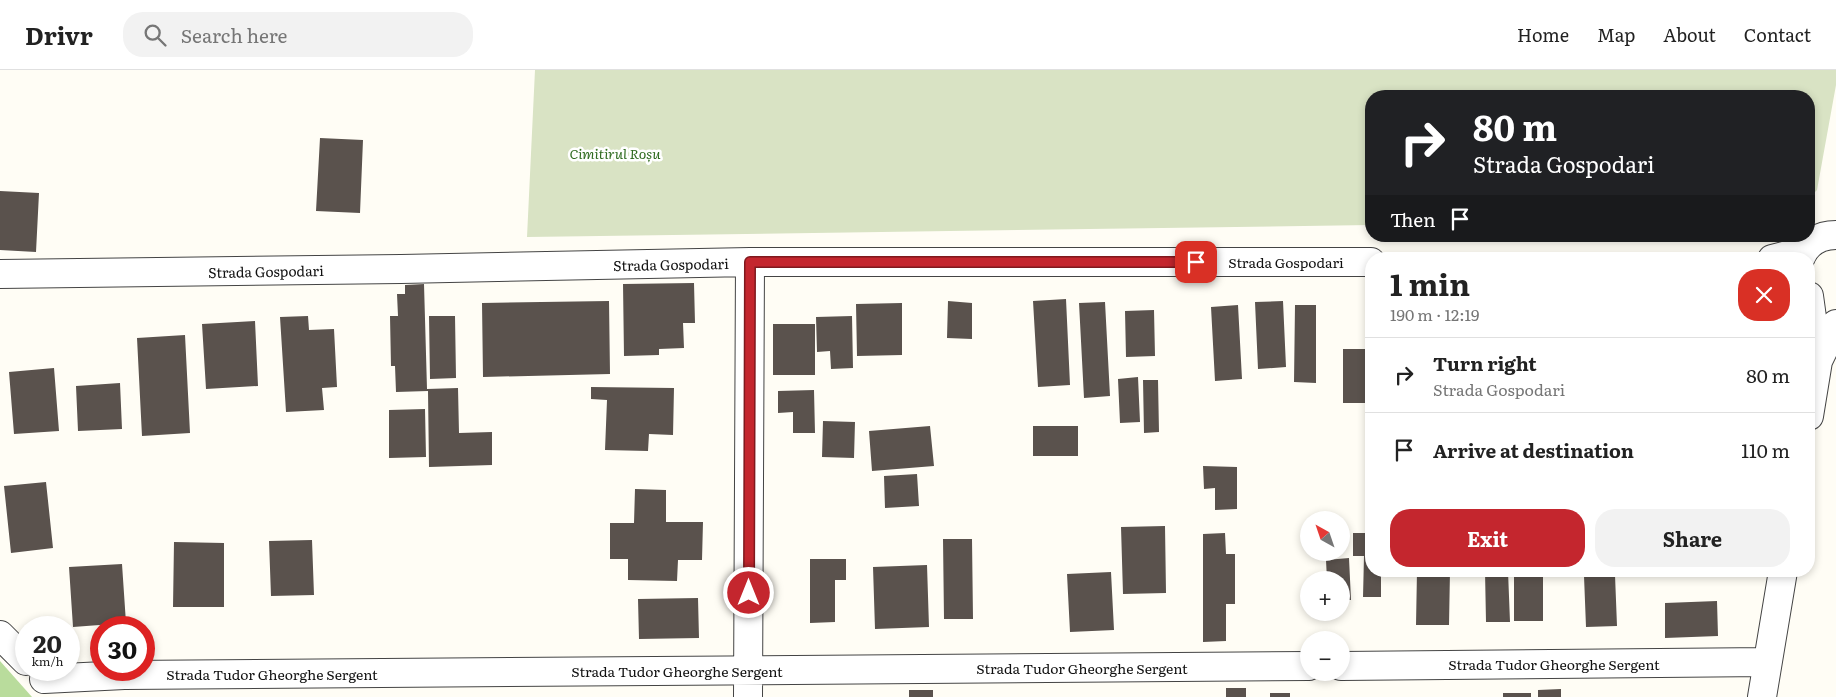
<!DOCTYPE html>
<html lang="en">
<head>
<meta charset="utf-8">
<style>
	:root { --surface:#fff; --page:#f2f2f2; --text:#222; --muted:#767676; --line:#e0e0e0; --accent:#c4262e }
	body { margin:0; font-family:Literata,serif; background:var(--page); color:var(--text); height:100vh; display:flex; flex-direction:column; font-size:19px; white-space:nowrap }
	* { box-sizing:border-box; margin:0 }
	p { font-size:16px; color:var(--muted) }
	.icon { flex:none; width:28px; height:28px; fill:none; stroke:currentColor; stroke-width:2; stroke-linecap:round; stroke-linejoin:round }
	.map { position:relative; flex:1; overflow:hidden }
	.drawer { position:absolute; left:1365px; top:182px; width:450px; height:325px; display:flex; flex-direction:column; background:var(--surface); border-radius:20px; box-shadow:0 2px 8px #0003 }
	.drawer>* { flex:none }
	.guide { position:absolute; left:1365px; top:20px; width:450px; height:152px; border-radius:20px; box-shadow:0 2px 8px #0003; background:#202124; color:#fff; overflow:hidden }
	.needle { width:32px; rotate:320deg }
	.buttons { position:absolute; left:1300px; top:441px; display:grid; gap:10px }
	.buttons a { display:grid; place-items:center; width:50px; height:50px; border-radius:50%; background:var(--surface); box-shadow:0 2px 8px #0003; font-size:25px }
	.speed { position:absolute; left:15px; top:546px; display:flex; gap:10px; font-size:25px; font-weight:700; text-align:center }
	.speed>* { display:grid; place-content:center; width:65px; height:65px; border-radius:50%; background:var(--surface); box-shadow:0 2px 8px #0003; line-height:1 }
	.speed small { font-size:12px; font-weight:400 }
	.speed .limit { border:8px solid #d22; background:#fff; color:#111 }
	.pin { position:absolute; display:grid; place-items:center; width:42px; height:42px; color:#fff; margin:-21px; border-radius:10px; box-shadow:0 2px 8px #0006 }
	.me { position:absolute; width:55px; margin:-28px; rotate:0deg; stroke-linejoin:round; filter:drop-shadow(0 0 4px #0008) }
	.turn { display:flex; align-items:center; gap:18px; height:105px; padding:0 25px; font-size:22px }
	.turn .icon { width:65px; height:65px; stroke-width:2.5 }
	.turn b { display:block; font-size:35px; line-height:42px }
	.then { display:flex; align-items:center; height:48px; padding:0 25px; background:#0003; gap:10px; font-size:19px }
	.round { display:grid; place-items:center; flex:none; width:52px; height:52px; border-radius:20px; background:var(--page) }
	.summary { display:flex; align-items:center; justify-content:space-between; height:85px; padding:0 25px }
	h1 { font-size:30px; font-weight:700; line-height:38px }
	.button { display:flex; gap:10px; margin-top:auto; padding:10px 25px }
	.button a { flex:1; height:58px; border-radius:20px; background:var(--accent); color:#fff; font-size:20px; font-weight:700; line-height:58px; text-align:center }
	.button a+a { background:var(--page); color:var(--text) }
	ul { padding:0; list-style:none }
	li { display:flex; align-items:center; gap:15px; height:75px; padding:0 25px; border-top:1px solid var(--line) }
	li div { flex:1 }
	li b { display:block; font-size:19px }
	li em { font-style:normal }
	header { display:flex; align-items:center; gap:30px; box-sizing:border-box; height:70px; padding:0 25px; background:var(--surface); border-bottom:1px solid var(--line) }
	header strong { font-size:24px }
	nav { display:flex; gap:28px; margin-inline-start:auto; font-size:18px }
	.search { width:350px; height:45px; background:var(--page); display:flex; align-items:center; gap:12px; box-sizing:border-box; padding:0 18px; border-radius:20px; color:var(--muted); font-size:19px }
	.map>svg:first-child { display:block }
</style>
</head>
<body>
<header>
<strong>Drivr</strong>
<div class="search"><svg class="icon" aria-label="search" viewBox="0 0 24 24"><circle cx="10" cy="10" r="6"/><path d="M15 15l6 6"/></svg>Search here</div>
<nav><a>Home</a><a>Map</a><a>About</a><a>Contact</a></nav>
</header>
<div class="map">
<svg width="1836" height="627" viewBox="0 0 1836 627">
	<rect width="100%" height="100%" fill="#fffdf5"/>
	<path fill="#b9dc9c" d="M0 591 32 627H0Z"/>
	<path fill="#d9e3c4" d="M535 0H1836V15L1817 120 1809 128V26H1371V155L527 167Z"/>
	<path fill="#5a524d" d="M320 68 363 70 360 143 316 141Z
		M0 121 39 123 36 182 0 180Z
		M694 213 695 253H683L684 278 659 279V285L624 286 623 214Z
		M424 214 427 319 458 318 459 363 492 362V395L429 397 428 321 396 322 395 296H391L390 246H398L397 224H405V215Z
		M1066 229 1070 315 1038 317 1033 231Z
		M609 231 610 304 483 307 482 233Z
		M948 231 972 233V269L947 268Z
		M1283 231 1286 297 1258 299 1255 232Z
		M1105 232 1110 326 1084 328 1079 233Z
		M902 233V285L857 286 856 234Z
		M1238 235 1242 309 1215 311 1211 237Z
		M1295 235H1316V313L1294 312Z
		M1154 240 1155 286 1126 287 1125 241Z
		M308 246 309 260 334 259 337 317 322 318 324 340 286 342 280 247Z
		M429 246H455L456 308 430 309Z
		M852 246 853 298 831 299 830 281 817 282 816 247Z
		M255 251 258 316 206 319 202 254Z
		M773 254H815V305H773Z
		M185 265 190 363 142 366 137 268Z
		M1343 279H1367V288L1371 289V333H1343Z
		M54 298 59 361 14 364 9 302Z
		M1138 307 1140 352 1120 353 1118 309Z
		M1143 310H1158L1159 362 1144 363Z
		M120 313 122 359 78 361 76 316Z
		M591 317 674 318 673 365 649 364 648 381 605 380 607 330 591 329Z
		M814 320 815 363H793V342L778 343V321Z
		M425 339 426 387 389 388V340Z
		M823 351 855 352 854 388 822 387Z
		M930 356 934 396 872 401 869 361Z
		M1033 356H1078V386H1033Z
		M1203 396 1237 397V439L1215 440V418L1204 419Z
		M917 404 919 436 885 438 884 406Z
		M46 412 53 478 11 483 4 416Z
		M635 419 666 420V452H703L702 490H678L677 511 628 510V489H610V453H634Z
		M1165 456 1166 523 1123 524 1121 457Z
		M1225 463 1226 484H1235V534H1226V571L1203 572V464Z
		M1353 463H1371V501H1381V527H1363L1364 486H1353Z
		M943 469H972L973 549H944Z
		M312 470 314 525 271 526 269 471Z
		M174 472 224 473V537H173Z
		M1349 488 1351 530H1341V510H1327L1326 490Z
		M810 489H846V510H835V552L810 553Z
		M122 494 126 553 73 557 69 497Z
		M927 495 929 557 875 559 873 497Z
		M1417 501H1450L1449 555H1416Z
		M1485 501H1508L1510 552H1486Z
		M1514 501H1543V551H1514Z
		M1111 502 1114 560 1070 562 1067 504Z
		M1615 505 1617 556 1586 557 1584 506Z
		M698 528 699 568 639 569 638 529Z
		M1717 531 1718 566 1665 568V533Z
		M1226 618H1246V627H1226Z
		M1561 619V627H1538V620Z
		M909 620H933V627H909Z
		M1270 623H1290V627H1270Z
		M1503 623H1531V627H1503Z"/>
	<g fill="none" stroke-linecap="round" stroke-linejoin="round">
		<defs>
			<path id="minor" d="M1772 189 1795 183 1805 178
				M1800 189C1806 173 1819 165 1836 165
				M0 204 401 199 750 192H1371
				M1809 226 1818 291
				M1809 346 1818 291 1836 254
				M0 565 26 591
				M1341 596 1767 592
				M44 609 124 605 1309 596
				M748 627 750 192
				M1762 627 1783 501"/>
		</defs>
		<use href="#minor" stroke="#444" stroke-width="30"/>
		<use href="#minor" stroke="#fff" stroke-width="28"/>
	</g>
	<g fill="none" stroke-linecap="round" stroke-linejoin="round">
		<defs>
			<path id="route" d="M749 523 750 192H1196"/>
		</defs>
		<use href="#route" stroke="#7f191e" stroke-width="12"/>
		<use href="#route" stroke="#c4262e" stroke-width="9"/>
	</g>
	<g text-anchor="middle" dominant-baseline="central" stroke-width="5" stroke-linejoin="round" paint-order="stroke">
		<g font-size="14" font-style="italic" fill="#2f6b1f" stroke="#fff">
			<text x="615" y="83">Cimitirul Roșu</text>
		</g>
		<g font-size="14" fill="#111" stroke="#fff">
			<text x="1286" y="192">Strada Gospodari</text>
			<text transform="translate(671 194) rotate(-1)">Strada Gospodari</text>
			<text transform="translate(266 201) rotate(-1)">Strada Gospodari</text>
			<text x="1554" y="594">Strada Tudor Gheorghe Sergent</text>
			<text x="1082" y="598">Strada Tudor Gheorghe Sergent</text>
			<text x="677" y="601">Strada Tudor Gheorghe Sergent</text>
			<text x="272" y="604">Strada Tudor Gheorghe Sergent</text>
		</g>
	</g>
</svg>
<div class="buttons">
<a><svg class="needle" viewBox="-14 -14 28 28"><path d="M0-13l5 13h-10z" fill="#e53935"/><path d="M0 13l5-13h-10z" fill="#767676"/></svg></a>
<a>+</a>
<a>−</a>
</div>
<div class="speed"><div>20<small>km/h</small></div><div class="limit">30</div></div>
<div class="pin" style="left:1196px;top:192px;background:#d93025"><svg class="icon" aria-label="arrive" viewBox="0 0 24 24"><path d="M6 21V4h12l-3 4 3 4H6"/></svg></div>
<svg class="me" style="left:749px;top:523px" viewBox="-20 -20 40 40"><circle r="17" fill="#c4262e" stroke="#fff" stroke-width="3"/><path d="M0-11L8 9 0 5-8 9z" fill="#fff"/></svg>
<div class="guide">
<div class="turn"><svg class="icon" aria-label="right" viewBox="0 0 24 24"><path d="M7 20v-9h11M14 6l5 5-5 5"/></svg><div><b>80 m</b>Strada Gospodari</div></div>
<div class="then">Then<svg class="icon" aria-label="arrive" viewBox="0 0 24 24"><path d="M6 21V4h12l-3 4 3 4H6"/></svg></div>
</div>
<section class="drawer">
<div class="summary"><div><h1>1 min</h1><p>190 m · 12:19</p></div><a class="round" style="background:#d93025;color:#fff"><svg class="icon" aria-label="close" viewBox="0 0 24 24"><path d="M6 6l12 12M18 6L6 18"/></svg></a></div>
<ul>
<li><svg class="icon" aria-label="right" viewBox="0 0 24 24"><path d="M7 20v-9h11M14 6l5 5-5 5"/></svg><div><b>Turn right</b><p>Strada Gospodari</p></div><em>80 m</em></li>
<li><svg class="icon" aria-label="arrive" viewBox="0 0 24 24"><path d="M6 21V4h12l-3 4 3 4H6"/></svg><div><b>Arrive at destination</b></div><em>110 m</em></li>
</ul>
<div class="button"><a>Exit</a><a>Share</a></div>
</section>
</div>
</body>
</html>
